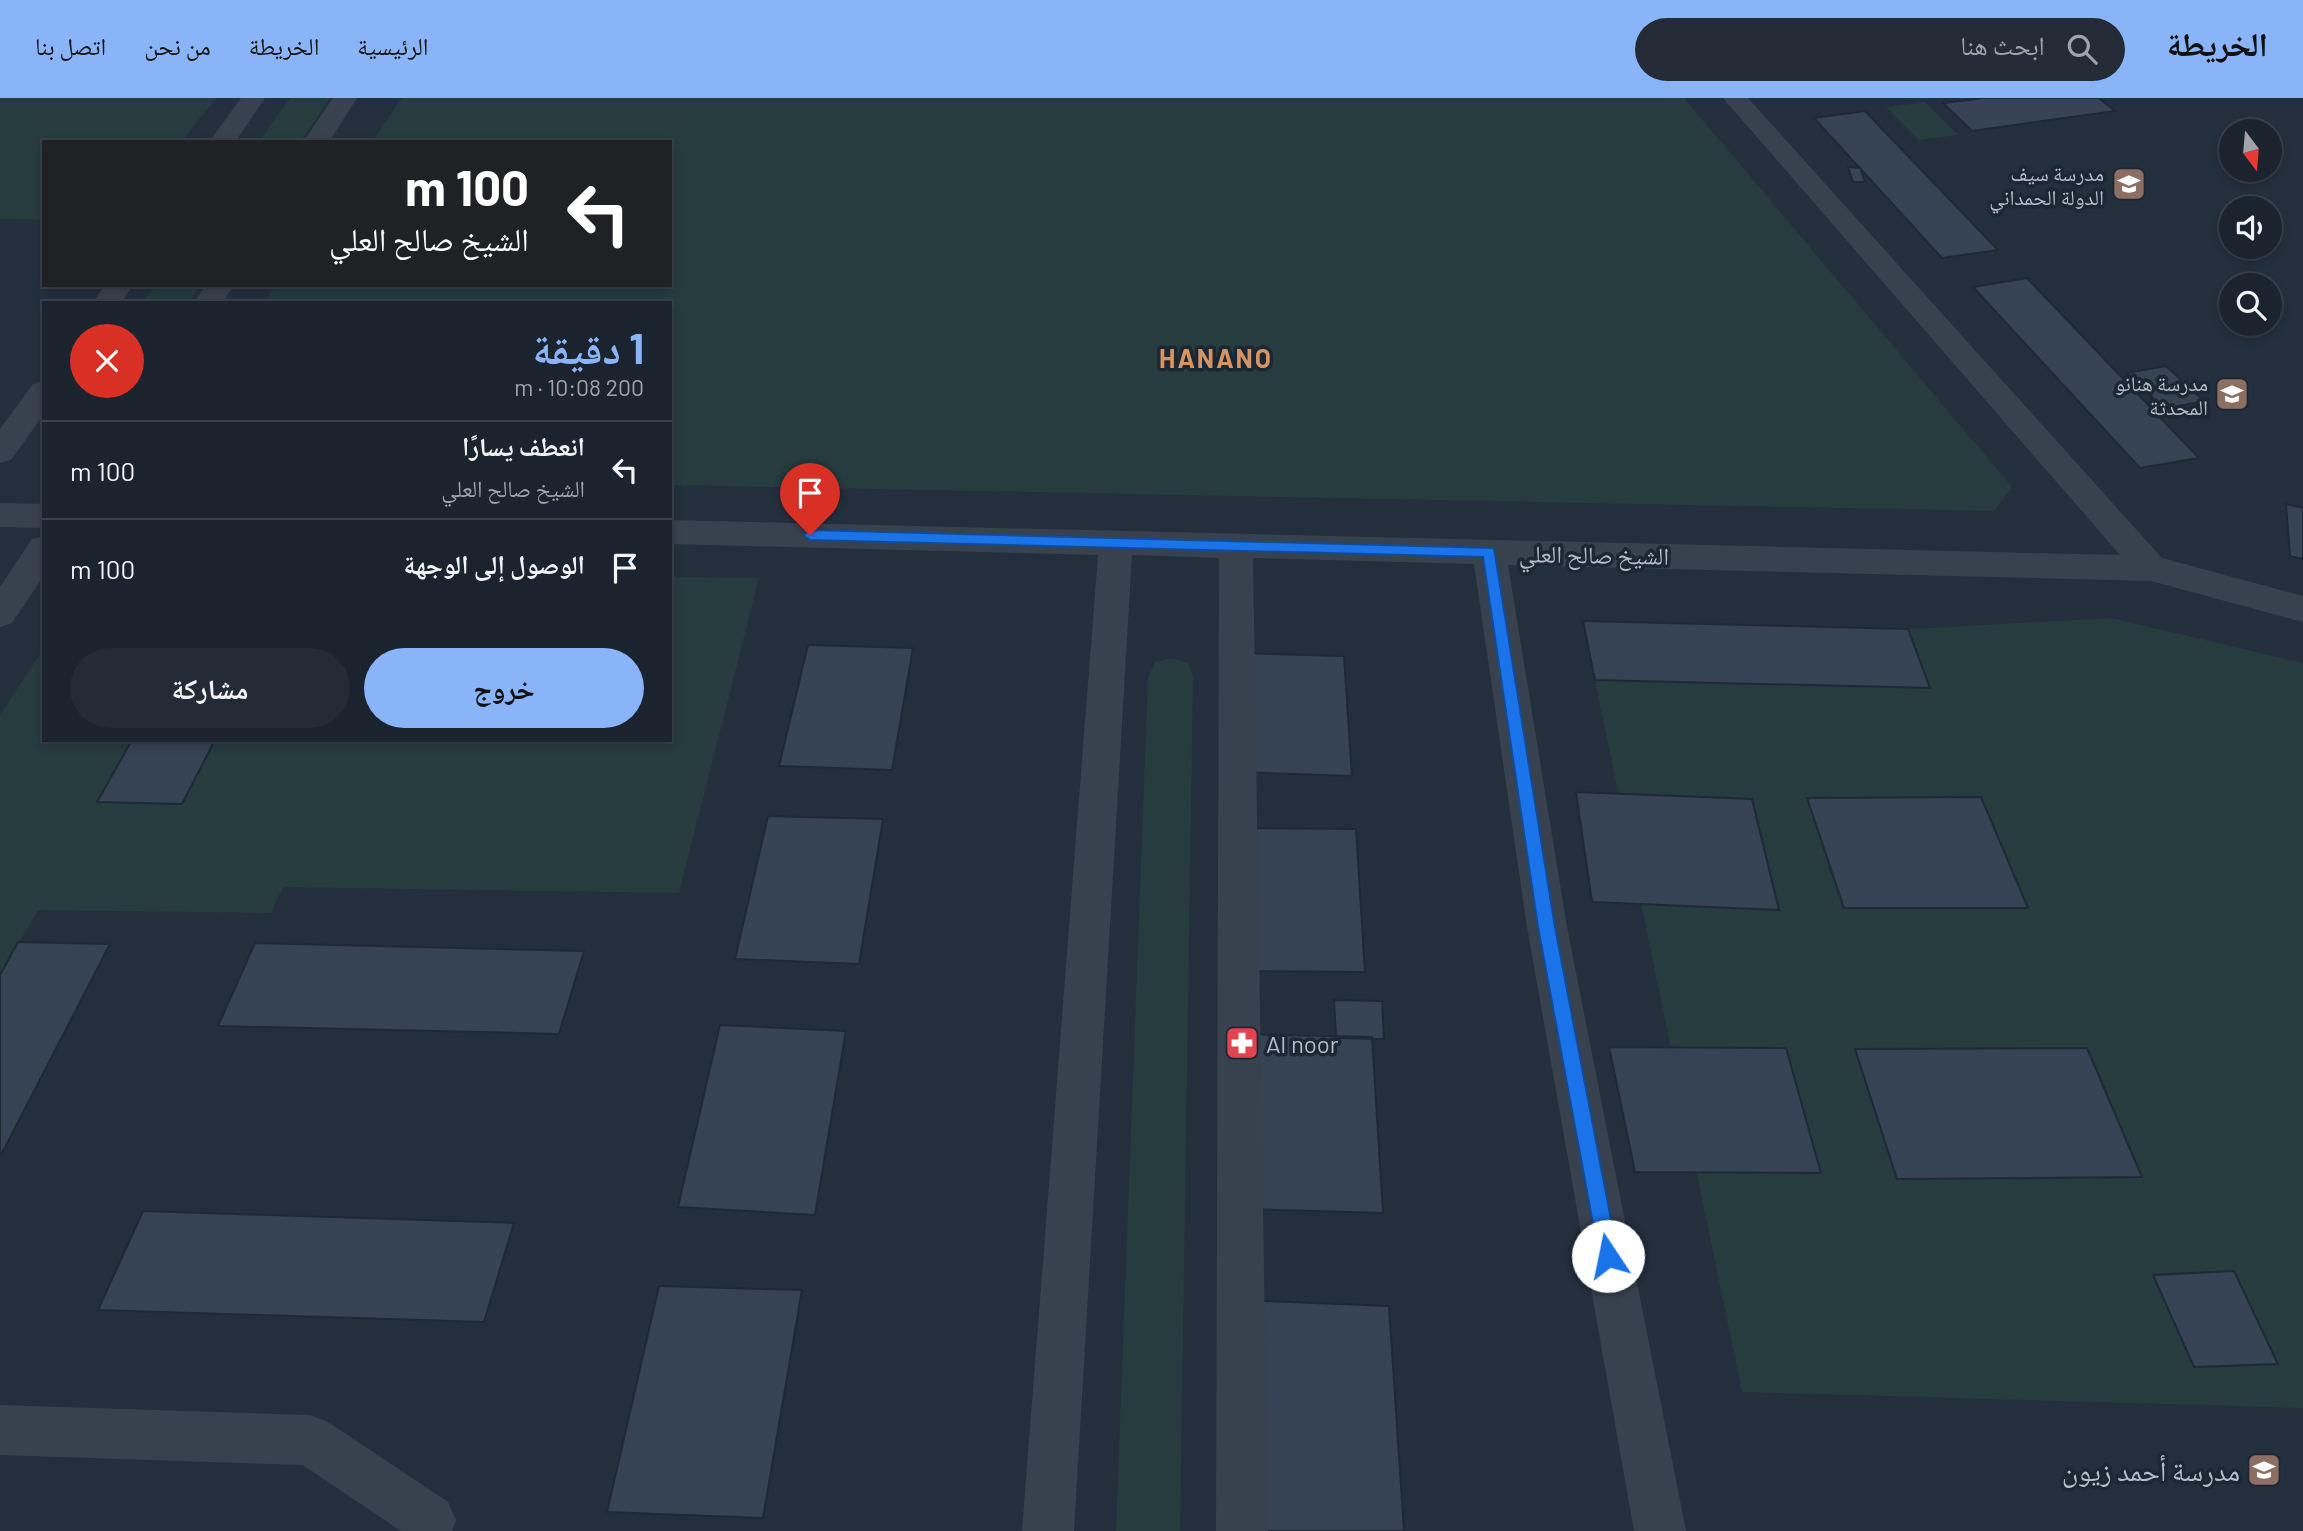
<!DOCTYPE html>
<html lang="ar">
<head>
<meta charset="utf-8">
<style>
	:root { --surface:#1b232e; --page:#242b36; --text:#f1f3f6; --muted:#a0a4aa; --line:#39404a; --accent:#8ab4f8 }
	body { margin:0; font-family:Barlow,"Noto Naskh Arabic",sans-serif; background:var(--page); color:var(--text); direction:rtl; height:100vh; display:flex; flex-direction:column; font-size:26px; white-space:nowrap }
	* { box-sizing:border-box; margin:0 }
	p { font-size:23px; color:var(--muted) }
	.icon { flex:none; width:38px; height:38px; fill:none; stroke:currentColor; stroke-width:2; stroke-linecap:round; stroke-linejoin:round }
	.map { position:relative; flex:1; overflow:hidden; direction:ltr }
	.details { position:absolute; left:42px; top:203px; width:630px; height:441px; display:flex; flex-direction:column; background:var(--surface); border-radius:0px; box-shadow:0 4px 10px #0003,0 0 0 2px var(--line); direction:rtl }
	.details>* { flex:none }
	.top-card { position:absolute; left:42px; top:42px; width:630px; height:147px; border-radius:0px; box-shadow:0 4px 10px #0003,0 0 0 2px var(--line); direction:rtl; background:#202124; color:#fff; overflow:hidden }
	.needle { width:46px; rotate:164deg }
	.buttons { position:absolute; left:2219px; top:21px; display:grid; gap:14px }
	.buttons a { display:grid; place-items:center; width:63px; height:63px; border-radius:50%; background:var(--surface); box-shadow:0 4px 10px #0003,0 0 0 2px var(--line); font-size:35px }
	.pin { position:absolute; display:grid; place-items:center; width:60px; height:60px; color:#fff; margin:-72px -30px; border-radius:50% 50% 50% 0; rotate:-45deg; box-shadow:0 0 7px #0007 }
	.pin .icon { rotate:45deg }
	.me { position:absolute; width:77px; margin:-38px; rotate:349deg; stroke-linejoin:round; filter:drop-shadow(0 0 5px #0008) }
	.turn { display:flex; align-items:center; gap:24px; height:147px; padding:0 28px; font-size:32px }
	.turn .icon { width:91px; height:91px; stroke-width:2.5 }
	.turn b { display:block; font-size:49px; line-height:60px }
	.round { display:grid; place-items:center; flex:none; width:74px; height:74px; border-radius:37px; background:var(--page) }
	.head { display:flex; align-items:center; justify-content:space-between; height:119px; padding:0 28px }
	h1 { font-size:42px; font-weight:700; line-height:52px; color:var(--accent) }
	.cta { display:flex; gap:14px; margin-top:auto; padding:14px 28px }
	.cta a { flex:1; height:80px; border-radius:42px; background:var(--accent); color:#111; font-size:28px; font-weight:700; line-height:80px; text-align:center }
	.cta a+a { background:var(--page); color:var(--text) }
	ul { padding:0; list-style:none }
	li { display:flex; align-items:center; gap:21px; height:98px; padding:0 28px; border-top:2px solid var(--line) }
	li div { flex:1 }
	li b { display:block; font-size:26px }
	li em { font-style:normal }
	header { display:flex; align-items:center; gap:42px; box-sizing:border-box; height:98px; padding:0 35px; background:var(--accent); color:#111 }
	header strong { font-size:33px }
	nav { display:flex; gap:38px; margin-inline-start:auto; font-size:24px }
	.search { width:490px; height:63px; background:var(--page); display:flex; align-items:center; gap:18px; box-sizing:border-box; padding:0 24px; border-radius:38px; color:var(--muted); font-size:26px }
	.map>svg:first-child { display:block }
</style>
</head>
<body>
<header>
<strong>الخريطة</strong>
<div class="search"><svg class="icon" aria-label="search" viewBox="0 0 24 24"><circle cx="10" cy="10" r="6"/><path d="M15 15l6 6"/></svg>ابحث هنا</div>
<nav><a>الرئيسية</a><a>الخريطة</a><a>من نحن</a><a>اتصل بنا</a></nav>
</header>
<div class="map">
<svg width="2303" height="1433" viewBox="0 0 2303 1433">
	<rect width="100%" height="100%" fill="#242f3e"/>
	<path fill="#263c3f" d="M0 0H216L181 44H44V122L0 121Z
		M290 0H330L300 44H259Z
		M402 0H1684L2012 389 1994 413 670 387V205H264L276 187H670V44H372Z
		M1925 4 1958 37 1919 42 1886 9Z
		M155 187H200L188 205H142Z
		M670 479 759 480 679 795 283 789 271 815 38 812 0 877V617L44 550V642H670Z
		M2111 520 2303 565V1310L1742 1294 1595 582 1929 590 1908 531Z
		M1172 560 1188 565 1193 578 1180 1433H1116L1148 579 1155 564Z"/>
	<path fill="#364354" stroke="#1f2835" stroke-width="2" d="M1984 0H2099L2115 13 1972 33 1943 5Z
		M1865 13 1998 152 1942 160 1814 20Z
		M1848 69 1860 70 1865 84H1853Z
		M2027 180 2199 360 2140 370 1973 189Z
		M2166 268 2204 303 2164 311 2127 275Z
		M2286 406 2303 410V461L2290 458Z
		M1583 523 1908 531 1930 590 1595 582Z
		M808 547 913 550 892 672 779 668Z
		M1235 555 1344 558 1352 678 1236 674Z
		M132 642H215L182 706 97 704Z
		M1576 694 1752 701 1779 812 1592 804Z
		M1981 699 2028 810H1844L1807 700Z
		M768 718 883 721 859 866 735 861Z
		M1236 730 1356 731 1365 874 1238 873Z
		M18 844 110 846 0 1059V877Z
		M255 845 584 853 559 936 218 928Z
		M1334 902 1382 903 1384 941 1336 940Z
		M720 927 846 933 815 1117 678 1109Z
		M1240 936 1372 939 1383 1115 1241 1111Z
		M1609 949 1786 950 1821 1075 1635 1074Z
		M2087 950 2142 1079 1897 1081 1855 951Z
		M143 1113 514 1125 484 1224 98 1212Z
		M2234 1173 2278 1266 2194 1269 2153 1177Z
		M659 1188 802 1192 763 1420 607 1414Z
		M1242 1202 1389 1208 1404 1433H1244Z"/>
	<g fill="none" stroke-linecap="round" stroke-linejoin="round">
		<path fill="#38414e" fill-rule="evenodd" d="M241 0H265L235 44H209Z
			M333 0H357L329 44H303Z
			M1723 0H1748L2162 460 2303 498V524L2151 483 1508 467 1567 829 1686 1433H1634L1527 829 1474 466 1253 460 1268 1433H1216L1219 460 1132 457 1074 1433H1022L1098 457 670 446V422L2120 457Z
			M105 187H133L121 205H93Z
			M206 187H234L222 205H194Z
			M44 283V316L11 362 0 365V331L33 286Z
			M0 405 44 406V430L0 429Z
			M44 438V477L12 525 0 529V489L32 441Z
			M0 1307 310 1317 328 1324 448 1404 456 1422 452 1433H401L303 1367 0 1357Z"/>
	</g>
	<path fill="#1a73e8" stroke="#114b97" stroke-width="2" d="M810 432 1494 450 1555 829 1618 1158 1615 1165 1608 1168 1601 1165 1599 1158 1538 829 1483 459 810 442 803 437Z"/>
	<defs>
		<symbol id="school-square" viewBox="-11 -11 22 22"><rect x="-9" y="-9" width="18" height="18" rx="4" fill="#8d6e63" stroke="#1d2633"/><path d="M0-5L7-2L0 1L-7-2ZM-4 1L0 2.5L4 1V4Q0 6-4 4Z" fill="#fff"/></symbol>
		<symbol id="pharmacy-square" viewBox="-11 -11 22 22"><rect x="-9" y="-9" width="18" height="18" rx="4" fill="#e0444e" stroke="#1d2633"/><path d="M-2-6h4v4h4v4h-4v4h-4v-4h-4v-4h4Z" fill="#fff"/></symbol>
	</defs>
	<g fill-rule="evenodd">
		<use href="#school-square" x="2110" y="67" width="38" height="38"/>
		<use href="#school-square" x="2213" y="277" width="38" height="38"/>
		<use href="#pharmacy-square" x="1223" y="926" width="38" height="38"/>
		<use href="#school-square" x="2245" y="1353" width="38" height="38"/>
	</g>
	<g text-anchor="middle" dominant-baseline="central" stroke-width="7" stroke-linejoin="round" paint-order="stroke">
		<g font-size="21" fill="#b4bcc9" stroke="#1d2633" text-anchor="end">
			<text x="2104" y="74">مدرسة سيف<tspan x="2104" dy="24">الدولة الحمداني</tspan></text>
			<text x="2208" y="284">مدرسة هنانو<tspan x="2208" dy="24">المحدثة</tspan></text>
		</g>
		<g font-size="24" fill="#b4bcc9" stroke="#1d2633">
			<text transform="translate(1594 456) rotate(1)">الشيخ صالح العلي</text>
		</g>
		<g font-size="24" fill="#b4bcc9" stroke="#1d2633" text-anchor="start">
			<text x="1266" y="945">Al noor</text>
		</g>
		<g font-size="26" font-weight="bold" letter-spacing="2" fill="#d59563" stroke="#1d2633">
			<text x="1216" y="259">HANANO</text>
		</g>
		<g font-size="28" fill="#b4bcc9" stroke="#1d2633" text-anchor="end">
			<text x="2240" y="1372">مدرسة أحمد زيون</text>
		</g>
	</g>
</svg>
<div class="buttons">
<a><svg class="needle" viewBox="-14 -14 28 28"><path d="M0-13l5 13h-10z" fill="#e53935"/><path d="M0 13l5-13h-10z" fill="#a0a4aa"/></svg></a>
<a><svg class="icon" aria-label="sound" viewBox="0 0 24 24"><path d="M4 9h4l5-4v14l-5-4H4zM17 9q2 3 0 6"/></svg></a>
<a><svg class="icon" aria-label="search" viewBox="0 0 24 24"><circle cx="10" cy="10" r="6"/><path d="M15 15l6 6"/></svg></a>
</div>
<div class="pin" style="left:810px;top:437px;background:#d93025"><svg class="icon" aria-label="arrive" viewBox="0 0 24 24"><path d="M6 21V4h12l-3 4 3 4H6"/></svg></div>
<svg class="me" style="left:1608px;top:1158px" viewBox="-20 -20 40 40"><circle r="19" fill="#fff"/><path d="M0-13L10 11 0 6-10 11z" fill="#1a73e8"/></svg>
<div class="top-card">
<div class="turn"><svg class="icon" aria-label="left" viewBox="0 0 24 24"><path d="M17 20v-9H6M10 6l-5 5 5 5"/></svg><div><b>100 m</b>الشيخ صالح العلي</div></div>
</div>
<section class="details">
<div class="head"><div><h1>1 دقيقة</h1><p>200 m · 10:08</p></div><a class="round" style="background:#d93025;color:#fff"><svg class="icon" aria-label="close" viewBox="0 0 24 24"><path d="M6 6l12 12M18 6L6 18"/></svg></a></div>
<ul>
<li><svg class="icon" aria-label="left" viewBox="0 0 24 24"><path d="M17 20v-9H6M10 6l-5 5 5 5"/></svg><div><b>انعطف يسارًا</b><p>الشيخ صالح العلي</p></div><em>100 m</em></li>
<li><svg class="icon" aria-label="arrive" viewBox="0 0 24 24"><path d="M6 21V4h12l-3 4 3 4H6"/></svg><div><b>الوصول إلى الوجهة</b></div><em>100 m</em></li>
</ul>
<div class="cta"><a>خروج</a><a>مشاركة</a></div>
</section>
</div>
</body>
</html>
